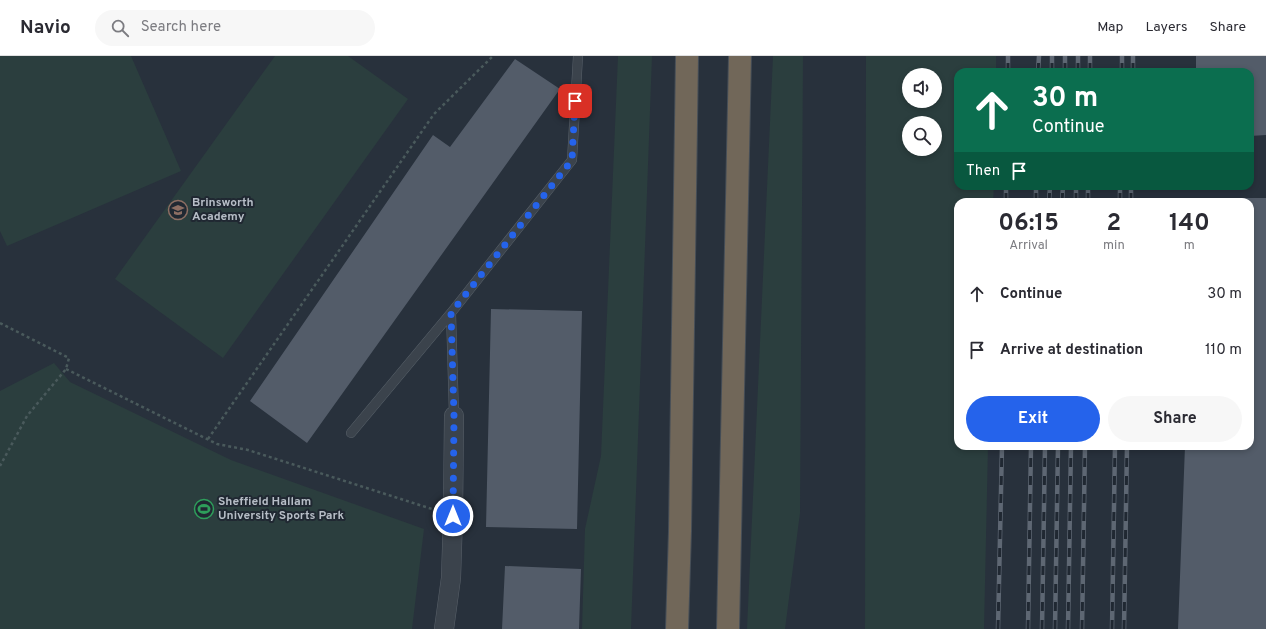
<!DOCTYPE html>
<html lang="en">
<head>
<meta charset="utf-8">
<style>
	:root { --surface:#fff; --page:#f7f7f7; --text:#2b2b33; --muted:#7c7c81; --line:#e1e1e2; --accent:#2563eb }
	body { margin:0; font-family:Overpass,sans-serif; background:var(--page); color:var(--text); height:100vh; display:flex; flex-direction:column; font-size:15px; white-space:nowrap }
	* { box-sizing:border-box; margin:0 }
	p { font-size:13px; color:var(--muted) }
	.icon { flex:none; width:22px; height:22px; fill:none; stroke:currentColor; stroke-width:2; stroke-linecap:round; stroke-linejoin:round }
	.map { position:relative; flex:1; overflow:hidden }
	.drawer { position:absolute; left:954px; top:142px; width:300px; height:252px; display:flex; flex-direction:column; background:var(--surface); border-radius:12px; box-shadow:0 2px 6px #0003 }
	.drawer>* { flex:none }
	.banner { position:absolute; left:954px; top:12px; width:300px; height:122px; border-radius:12px; box-shadow:0 2px 6px #0003; background:#0b6e4f; color:#fff; overflow:hidden }
	.tools { position:absolute; left:902px; top:12px; display:grid; gap:8px }
	.tools a { display:grid; place-items:center; width:40px; height:40px; border-radius:50%; background:var(--surface); box-shadow:0 2px 6px #0003; font-size:20px }
	.pin { position:absolute; display:grid; place-items:center; width:34px; height:34px; color:#fff; margin:-17px; border-radius:8px; box-shadow:0 2px 6px #0006 }
	.me { position:absolute; width:44px; margin:-22px; rotate:0deg; stroke-linejoin:round; filter:drop-shadow(0 0 3px #0008) }
	.turn { display:flex; align-items:center; gap:14px; height:84px; padding:0 12px; font-size:18px }
	.turn .icon { width:52px; height:52px; stroke-width:2.5 }
	.turn b { display:block; font-size:28px; line-height:34px }
	.then { display:flex; align-items:center; height:38px; padding:0 12px; background:#0003; gap:8px; font-size:15px }
	.eta { display:flex; justify-content:space-evenly; align-items:center; height:68px; text-align:center }
	.eta b { font-size:24px; font-weight:700; line-height:28px }
	.action { display:flex; gap:8px; margin-top:auto; padding:8px 12px }
	.action a { flex:1; height:46px; border-radius:24px; background:var(--accent); color:#fff; font-size:16px; font-weight:700; line-height:46px; text-align:center }
	.action a+a { background:var(--page); color:var(--text) }
	ul { padding:0; list-style:none }
	li { display:flex; align-items:center; gap:12px; height:56px; padding:0 12px }
	li div { flex:1 }
	li b { display:block; font-size:15px }
	li em { font-style:normal }
	header { display:flex; align-items:center; gap:24px; box-sizing:border-box; height:56px; padding:0 20px; background:var(--surface); border-bottom:1px solid var(--line) }
	header strong { font-size:19px }
	nav { display:flex; gap:22px; margin-inline-start:auto; font-size:14px }
	.search { width:280px; height:36px; background:var(--page); display:flex; align-items:center; gap:10px; box-sizing:border-box; padding:0 14px; border-radius:22px; color:var(--muted); font-size:15px }
	.map>svg:first-child { display:block }
</style>
</head>
<body>
<header>
<strong>Navio</strong>
<div class="search"><svg class="icon" aria-label="search" viewBox="0 0 24 24"><circle cx="10" cy="10" r="6"/><path d="M15 15l6 6"/></svg>Search here</div>
<nav><a>Map</a><a>Layers</a><a>Share</a></nav>
</header>
<div class="map">
<svg width="1266" height="573" viewBox="0 0 1266 573">
	<rect width="100%" height="100%" fill="#28313c"/>
	<path fill="#2b3e3e" fill-rule="evenodd" d="M0 0H131L181 115 7 190 0 175Z
		M275 0H348L408 43 223 302 115 223Z
		M618 0H652L631 573H582L585 473 601 400Z
		M773 0H803L800 457 785 573H747Z
		M866 0H996V16H958V130H994L993 146H958V390H988L984 573H865ZM909 19H935V45H909ZM909 67H935V93H909Z
		M54 307 70 326 231 404 424 473 412 573H0V335Z"/>
	<path fill="#535c69" d="M1196 0H1266V79L1250 80V16H1196Z
		M515 3 560 33 307 387 250 345 433 79 450 91Z
		M1195 142H1266V573H1178L1185 390H1250V146H1195Z
		M491 253 582 255 577 473 486 471Z
		M505 510 581 513 579 573H502Z"/>
	<g fill="none" stroke-linecap="round" stroke-linejoin="round">
		<defs>
			<path id="service" d="M451 257 454 360
				M351 377 451 257 572 104 578 0"/>
			<path id="minor" d="M444 573 451 522 453 460 454 360"/>
			<path id="motorway" d="M677 573 680 475 687 0
				M728 573 740 0"/>
		</defs>
		<use href="#service" stroke="#59616a" stroke-width="10"/>
		<use href="#minor" stroke="#59616a" stroke-width="20"/>
		<use href="#motorway" stroke="#464e57" stroke-width="24"/>
		<path stroke="#4a5a5c" stroke-width="2.5" stroke-dasharray="3 3" stroke-linecap="butt" d="M0 267 69 302 66 313 27 360 0 410
			M66 313 217 388 248 394 432 453
			M208 383 434 58 493 0"/>
		<use href="#service" stroke="#3b434c" stroke-width="9"/>
		<use href="#minor" stroke="#3b434c" stroke-width="19"/>
		<use href="#motorway" stroke="#716759" stroke-width="22"/>
		<defs>
			<path id="rail" d="M1008 16V0
				M1038 16 1039 0
				M1052 16V0
				M1065 16V0
				M1078 16V0
				M1090 16V0
				M1122 16V0
				M1133 16V0
				M1006 146V130
				M1036 146V130
				M1049 146 1050 130
				M1062 146 1063 130
				M1076 146V130
				M1088 146V130
				M1120 146V130
				M1131 146V130
				M998 573 1002 390
				M1028 573 1031 390
				M1042 573 1045 390
				M1055 573 1058 390
				M1068 573 1071 390
				M1082 573 1085 390
				M1112 573 1115 390
				M1124 573 1127 390"/>
		</defs>
		<use href="#rail" stroke="#5e6773" stroke-width="4.5"/>
		<use href="#rail" stroke="#202832" stroke-width="3" stroke-dasharray="9" stroke-linecap="butt"/>
	</g>
	<g fill="none" stroke-linecap="round" stroke-linejoin="round">
		<path stroke="#2563eb" stroke-width="7" stroke-dasharray="0 12.6" d="M453 460 454 360 451 257 572 104 575 45"/>
	</g>
	<defs>
		<symbol id="school-ring" viewBox="-11 -11 22 22"><circle r="9.5" fill="#202832" stroke="#8d6e63" stroke-width="1.5"/><path d="M0-5L7-2L0 1L-7-2ZM-4 1L0 2.5L4 1V4Q0 6-4 4Z" fill="#8d6e63"/></symbol>
		<symbol id="stadium-ring" viewBox="-11 -11 22 22"><circle r="9.5" fill="#202832" stroke="#2e9e5b" stroke-width="1.5"/><path d="M0-5a6.5 5 0 1 0 0 10a6.5 5 0 1 0 0-10ZM-3.5-1.8h7v3.6h-7Z" fill="#2e9e5b"/></symbol>
	</defs>
	<g fill-rule="evenodd">
		<use href="#school-ring" x="167" y="143" width="22" height="22"/>
		<use href="#stadium-ring" x="193" y="442" width="22" height="22"/>
	</g>
	<g text-anchor="middle" dominant-baseline="central" stroke-width="4" stroke-linejoin="round" paint-order="stroke">
		<g font-size="12" font-weight="bold" fill="#b7bec7" stroke="#202832" text-anchor="start">
			<text x="192" y="147">Brinsworth<tspan x="192" dy="14">Academy</tspan></text>
			<text x="218" y="446">Sheffield Hallam<tspan x="218" dy="14">University Sports Park</tspan></text>
		</g>
	</g>
</svg>
<div class="tools">
<a><svg class="icon" aria-label="sound" viewBox="0 0 24 24"><path d="M4 9h4l5-4v14l-5-4H4zM17 9q2 3 0 6"/></svg></a>
<a><svg class="icon" aria-label="search" viewBox="0 0 24 24"><circle cx="10" cy="10" r="6"/><path d="M15 15l6 6"/></svg></a>
</div>
<div class="pin" style="left:575px;top:45px;background:#d93025"><svg class="icon" aria-label="arrive" viewBox="0 0 24 24"><path d="M6 21V4h12l-3 4 3 4H6"/></svg></div>
<svg class="me" style="left:453px;top:460px" viewBox="-20 -20 40 40"><circle r="17" fill="#2563eb" stroke="#fff" stroke-width="3"/><path d="M0-11L8 9 0 5-8 9z" fill="#fff"/></svg>
<div class="banner">
<div class="turn"><svg class="icon" aria-label="ahead" viewBox="0 0 24 24"><path d="M12 20V5M6 11l6-6 6 6"/></svg><div><b>30 m</b>Continue</div></div>
<div class="then">Then<svg class="icon" aria-label="arrive" viewBox="0 0 24 24"><path d="M6 21V4h12l-3 4 3 4H6"/></svg></div>
</div>
<section class="drawer">
<div class="eta">
<div><b>06:15</b><p>Arrival</p></div>
<div><b>2</b><p>min</p></div>
<div><b>140</b><p>m</p></div>
</div>
<ul>
<li><svg class="icon" aria-label="ahead" viewBox="0 0 24 24"><path d="M12 20V5M6 11l6-6 6 6"/></svg><div><b>Continue</b></div><em>30 m</em></li>
<li><svg class="icon" aria-label="arrive" viewBox="0 0 24 24"><path d="M6 21V4h12l-3 4 3 4H6"/></svg><div><b>Arrive at destination</b></div><em>110 m</em></li>
</ul>
<div class="action"><a>Exit</a><a>Share</a></div>
</section>
</div>
</body>
</html>
